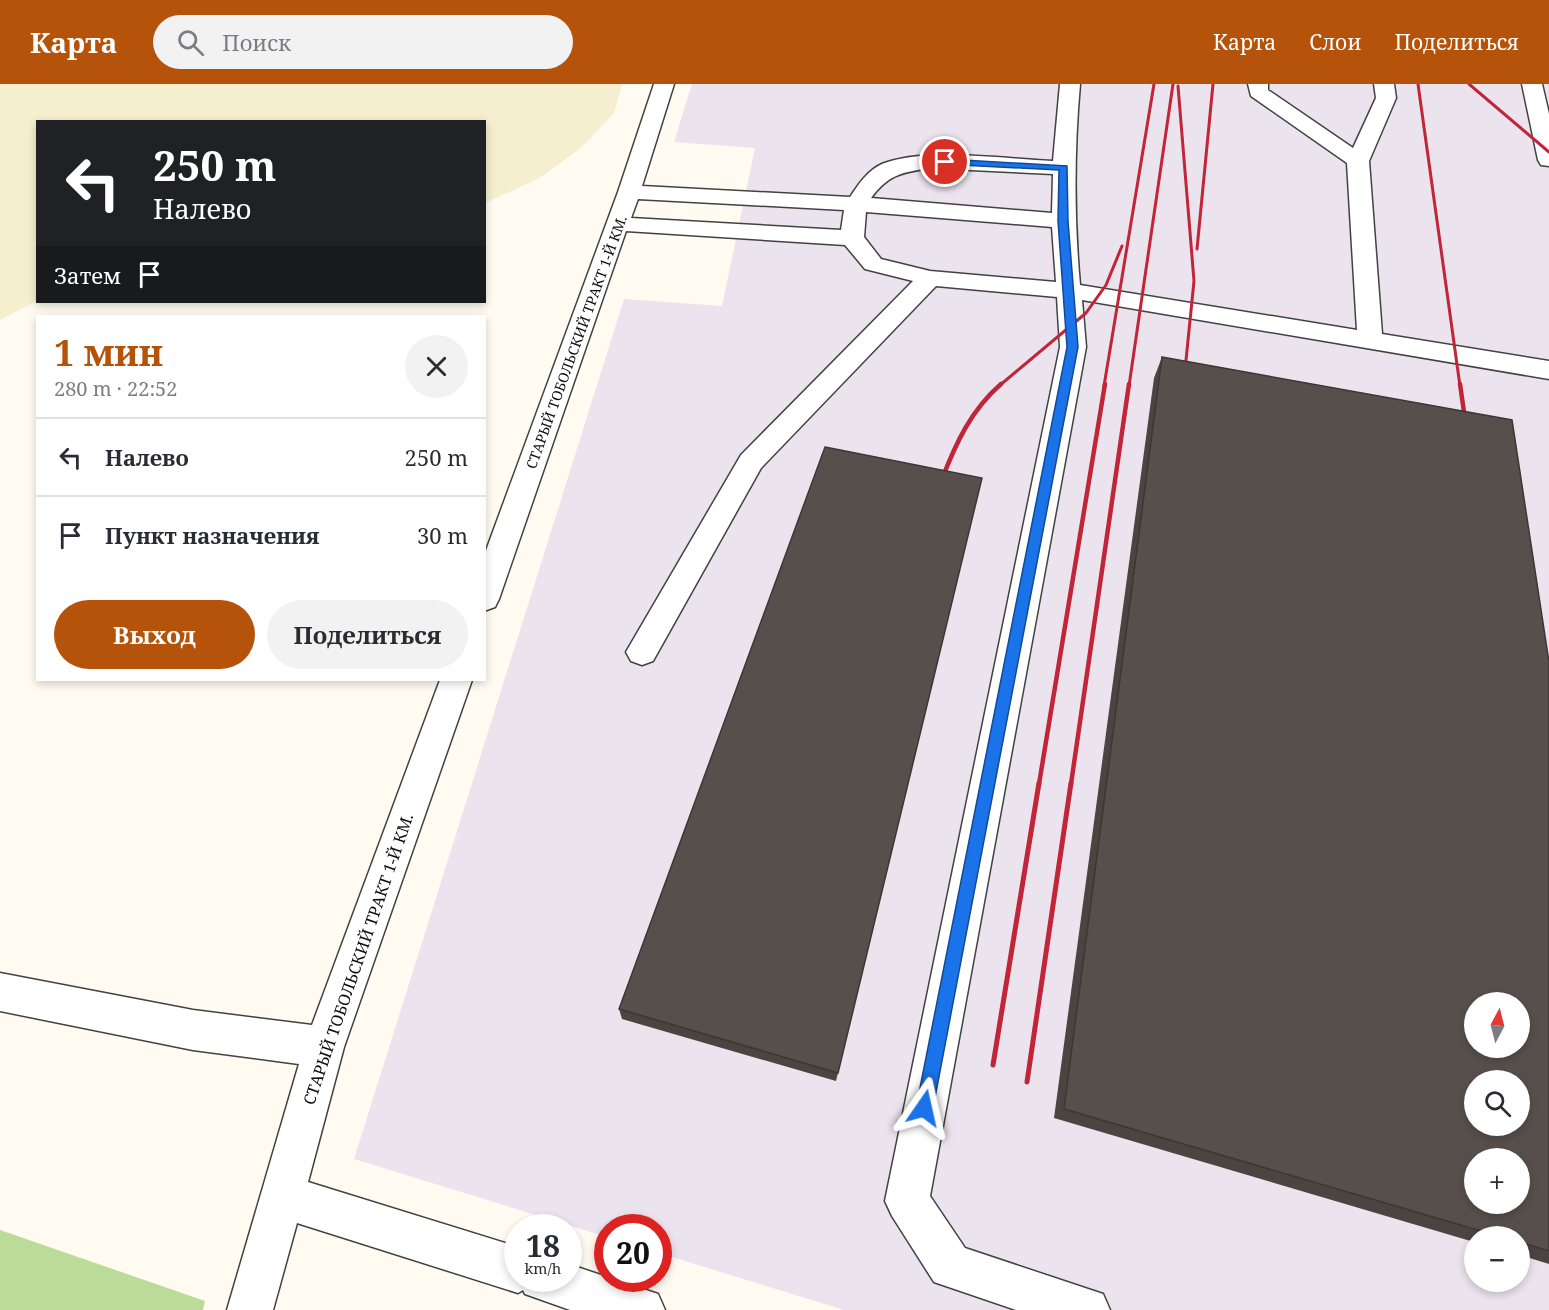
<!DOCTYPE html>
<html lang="ru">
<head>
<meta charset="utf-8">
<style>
	:root { --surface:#fff; --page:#f2f2f3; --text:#2b2b33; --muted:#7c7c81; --line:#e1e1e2; --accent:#b45309 }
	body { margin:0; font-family:"Noto Serif",serif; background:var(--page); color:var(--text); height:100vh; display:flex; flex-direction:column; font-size:22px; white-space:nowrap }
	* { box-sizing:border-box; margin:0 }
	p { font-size:20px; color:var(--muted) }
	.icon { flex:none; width:33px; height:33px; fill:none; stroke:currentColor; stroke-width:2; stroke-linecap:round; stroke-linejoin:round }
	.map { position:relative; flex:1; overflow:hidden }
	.drawer { position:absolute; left:36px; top:231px; width:450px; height:366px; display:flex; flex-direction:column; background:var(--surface); border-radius:0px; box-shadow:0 3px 9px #0003 }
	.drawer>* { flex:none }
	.hud { position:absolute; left:36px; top:36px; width:450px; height:183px; border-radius:0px; box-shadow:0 3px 9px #0003; background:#202124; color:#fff; overflow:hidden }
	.needle { width:39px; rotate:7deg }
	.controls { position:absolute; left:1464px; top:908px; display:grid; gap:12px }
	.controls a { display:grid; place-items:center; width:66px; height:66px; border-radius:50%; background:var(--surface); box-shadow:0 3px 9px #0003; font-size:30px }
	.speed { position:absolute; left:504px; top:1130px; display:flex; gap:12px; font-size:30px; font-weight:700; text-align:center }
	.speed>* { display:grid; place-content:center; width:78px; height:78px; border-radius:50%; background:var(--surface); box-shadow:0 3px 9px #0003; line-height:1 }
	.speed small { font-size:15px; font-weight:400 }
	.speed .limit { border:9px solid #d22; background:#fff; color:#111 }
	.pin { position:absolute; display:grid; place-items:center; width:51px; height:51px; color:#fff; margin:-26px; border:3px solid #fff; border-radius:50%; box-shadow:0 2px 6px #0007 }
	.me { position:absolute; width:66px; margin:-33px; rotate:11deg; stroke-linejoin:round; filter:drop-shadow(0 0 4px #0008) }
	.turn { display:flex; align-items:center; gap:21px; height:126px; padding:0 18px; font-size:27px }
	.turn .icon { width:78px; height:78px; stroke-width:2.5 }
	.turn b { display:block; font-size:42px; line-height:51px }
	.then { display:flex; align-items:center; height:57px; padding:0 18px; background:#0003; gap:12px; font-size:22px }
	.round { display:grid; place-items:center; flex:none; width:63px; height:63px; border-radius:32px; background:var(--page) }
	.summary { display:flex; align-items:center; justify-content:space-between; height:102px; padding:0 18px }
	h1 { font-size:36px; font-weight:700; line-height:45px; color:var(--accent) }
	.cta { display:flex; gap:12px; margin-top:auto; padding:12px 18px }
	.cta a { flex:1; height:69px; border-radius:36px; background:var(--accent); color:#fff; font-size:24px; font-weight:700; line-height:69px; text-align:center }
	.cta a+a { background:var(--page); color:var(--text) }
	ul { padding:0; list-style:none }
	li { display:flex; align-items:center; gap:18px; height:78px; padding:0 18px; border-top:2px solid var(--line) }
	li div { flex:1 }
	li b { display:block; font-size:22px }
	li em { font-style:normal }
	header { display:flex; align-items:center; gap:36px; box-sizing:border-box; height:84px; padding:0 30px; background:var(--accent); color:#fff }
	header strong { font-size:28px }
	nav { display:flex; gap:33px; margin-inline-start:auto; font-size:21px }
	.search { width:420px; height:54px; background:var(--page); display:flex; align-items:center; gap:15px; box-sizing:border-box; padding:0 21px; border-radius:33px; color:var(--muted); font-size:22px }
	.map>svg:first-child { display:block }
</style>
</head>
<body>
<header>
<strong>Карта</strong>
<div class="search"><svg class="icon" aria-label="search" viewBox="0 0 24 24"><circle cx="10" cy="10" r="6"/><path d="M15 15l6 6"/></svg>Поиск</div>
<nav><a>Карта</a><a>Слои</a><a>Поделиться</a></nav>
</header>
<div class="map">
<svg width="1549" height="1226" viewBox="0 0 1549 1226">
	<rect width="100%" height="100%" fill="#fffbf0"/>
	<path fill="#ebe3ed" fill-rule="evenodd" d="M692 0H1549V1226H844L659 1169 658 1143H608L607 1153 354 1075 624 215 722 222 755 64 674 58ZM1474 918H1520V963H1474ZM1474 996H1520V1041H1474ZM1474 1074H1520V1119H1474ZM1474 1152H1520V1197H1474Z"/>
	<path fill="#f5efd0" d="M0 0H622L614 29 581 64 538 95 485 119 484 38H38L37 217 0 236Z"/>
	<path fill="#bbdb98" d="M0 1146 205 1217 203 1226H0Z"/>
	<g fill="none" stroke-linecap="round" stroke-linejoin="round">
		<defs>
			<path id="minor" d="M654 0H674L642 102 850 113C858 101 868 86 882 80 923 63 1007 75 1053 77L1060 0H1080C1074 68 1074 133 1080 201L1357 246 1347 79 1251 12 1248 0H1268V6L1353 64 1376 14 1374 0H1394L1396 14 1369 77 1382 250 1549 277V295L1082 216 1086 263 930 1112 965 1164 1103 1210 1110 1226H1016L934 1198 892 1132 885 1117 1060 263 1057 213 936 202 761 384 653 577 642 581 631 577 626 568 741 371 913 197 865 185 845 161 626 147 499 515 495 523 484 527V472L618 108ZM929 84 1053 90 1052 129 871 114C889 90 901 89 929 84ZM638 115 844 126 841 146 631 134ZM866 128 1052 143 1056 198 930 187 881 175 864 153Z
				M1522 0H1542L1549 30V82L1541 81 1538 76Z
				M440 596H472L344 963 308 1098 518 1163V1194H568V1180L658 1210 665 1226H570L525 1210 523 1206 518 1209 297 1139 273 1226H227L299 980 193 966 0 927V889L193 926 312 941Z"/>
		</defs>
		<use href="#minor" stroke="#424242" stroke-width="3"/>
		<use href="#minor" fill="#fff" fill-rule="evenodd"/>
		<path stroke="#c02538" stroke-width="3" d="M1418 0 1460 302
			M1469 0 1549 68
			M1178 2 1194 197 1185 286
			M1197 165 1213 0
			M999 302 1086 229 1106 201 1122 162
			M1104 302 1154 0
			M1129 302 1173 0"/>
		<path stroke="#c02538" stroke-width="4.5" d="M1460 300 1465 335
			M942 395C956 359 971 326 1001 300
			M1039 700 1105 300
			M1071 700 1129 300"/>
		<path stroke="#c02538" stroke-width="5" d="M993 981 1039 699
			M1027 998 1071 699"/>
	</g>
	<path fill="#4b4440" d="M1162 273 1549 578V1180L1520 1171V1152H1474V1158L1054 1034 1154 294Z
		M982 394 836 997 622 935 619 925Z"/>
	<path fill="#574f4b" stroke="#3d3734" stroke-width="1.5" fill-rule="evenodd" d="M1162 273 1512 336 1549 578V1167L1520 1158V1152H1498L1064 1025ZM1474 918H1520V963H1474ZM1474 996H1520V1041H1474ZM1474 1074H1520V1119H1474Z
		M825 363 982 394 838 989 619 925Z"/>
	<path fill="#1a73e8" stroke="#114b97" stroke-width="1.5" d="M945 75 1067 82 1068 137 1078 263 933 1024 931 1031 924 1033 918 1031 916 1024 1067 263 1058 137 1059 86 942 80V76Z"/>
	<g text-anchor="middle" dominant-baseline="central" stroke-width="6" stroke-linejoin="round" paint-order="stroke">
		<g font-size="14" fill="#0f0f0f" stroke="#fff">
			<text transform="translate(576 258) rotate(-70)">СТАРЫЙ ТОБОЛЬСКИЙ ТРАКТ 1-Й КМ.</text>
		</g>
		<g font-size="16" fill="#0f0f0f" stroke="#fff">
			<text transform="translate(358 875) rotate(-71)">СТАРЫЙ ТОБОЛЬСКИЙ ТРАКТ 1-Й КМ.</text>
		</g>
	</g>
</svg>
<div class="controls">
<a><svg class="needle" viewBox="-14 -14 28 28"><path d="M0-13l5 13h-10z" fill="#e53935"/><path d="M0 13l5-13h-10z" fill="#7c7c81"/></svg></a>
<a><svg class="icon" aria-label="search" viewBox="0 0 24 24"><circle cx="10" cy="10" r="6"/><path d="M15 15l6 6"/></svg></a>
<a>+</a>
<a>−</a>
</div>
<div class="speed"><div>18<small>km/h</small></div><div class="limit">20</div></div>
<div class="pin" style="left:945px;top:78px;background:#d93025"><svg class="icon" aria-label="arrive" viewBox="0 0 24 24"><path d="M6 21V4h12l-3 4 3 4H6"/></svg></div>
<svg class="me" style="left:924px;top:1024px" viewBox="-20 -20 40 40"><path d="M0-17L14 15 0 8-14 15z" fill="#1a73e8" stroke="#fff" stroke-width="4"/></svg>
<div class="hud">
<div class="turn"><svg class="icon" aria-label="left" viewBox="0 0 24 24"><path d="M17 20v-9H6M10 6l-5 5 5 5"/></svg><div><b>250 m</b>Налево</div></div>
<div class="then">Затем<svg class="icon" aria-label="arrive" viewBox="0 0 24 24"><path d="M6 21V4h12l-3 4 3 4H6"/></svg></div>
</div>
<section class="drawer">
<div class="summary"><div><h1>1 мин</h1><p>280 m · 22:52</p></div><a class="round"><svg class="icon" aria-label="close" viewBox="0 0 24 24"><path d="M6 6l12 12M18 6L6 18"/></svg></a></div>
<ul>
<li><svg class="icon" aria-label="left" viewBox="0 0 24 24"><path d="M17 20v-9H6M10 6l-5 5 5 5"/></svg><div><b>Налево</b></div><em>250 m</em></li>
<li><svg class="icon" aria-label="arrive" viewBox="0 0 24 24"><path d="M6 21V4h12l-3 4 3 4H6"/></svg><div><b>Пункт назначения</b></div><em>30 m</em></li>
</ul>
<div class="cta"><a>Выход</a><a>Поделиться</a></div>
</section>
</div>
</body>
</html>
